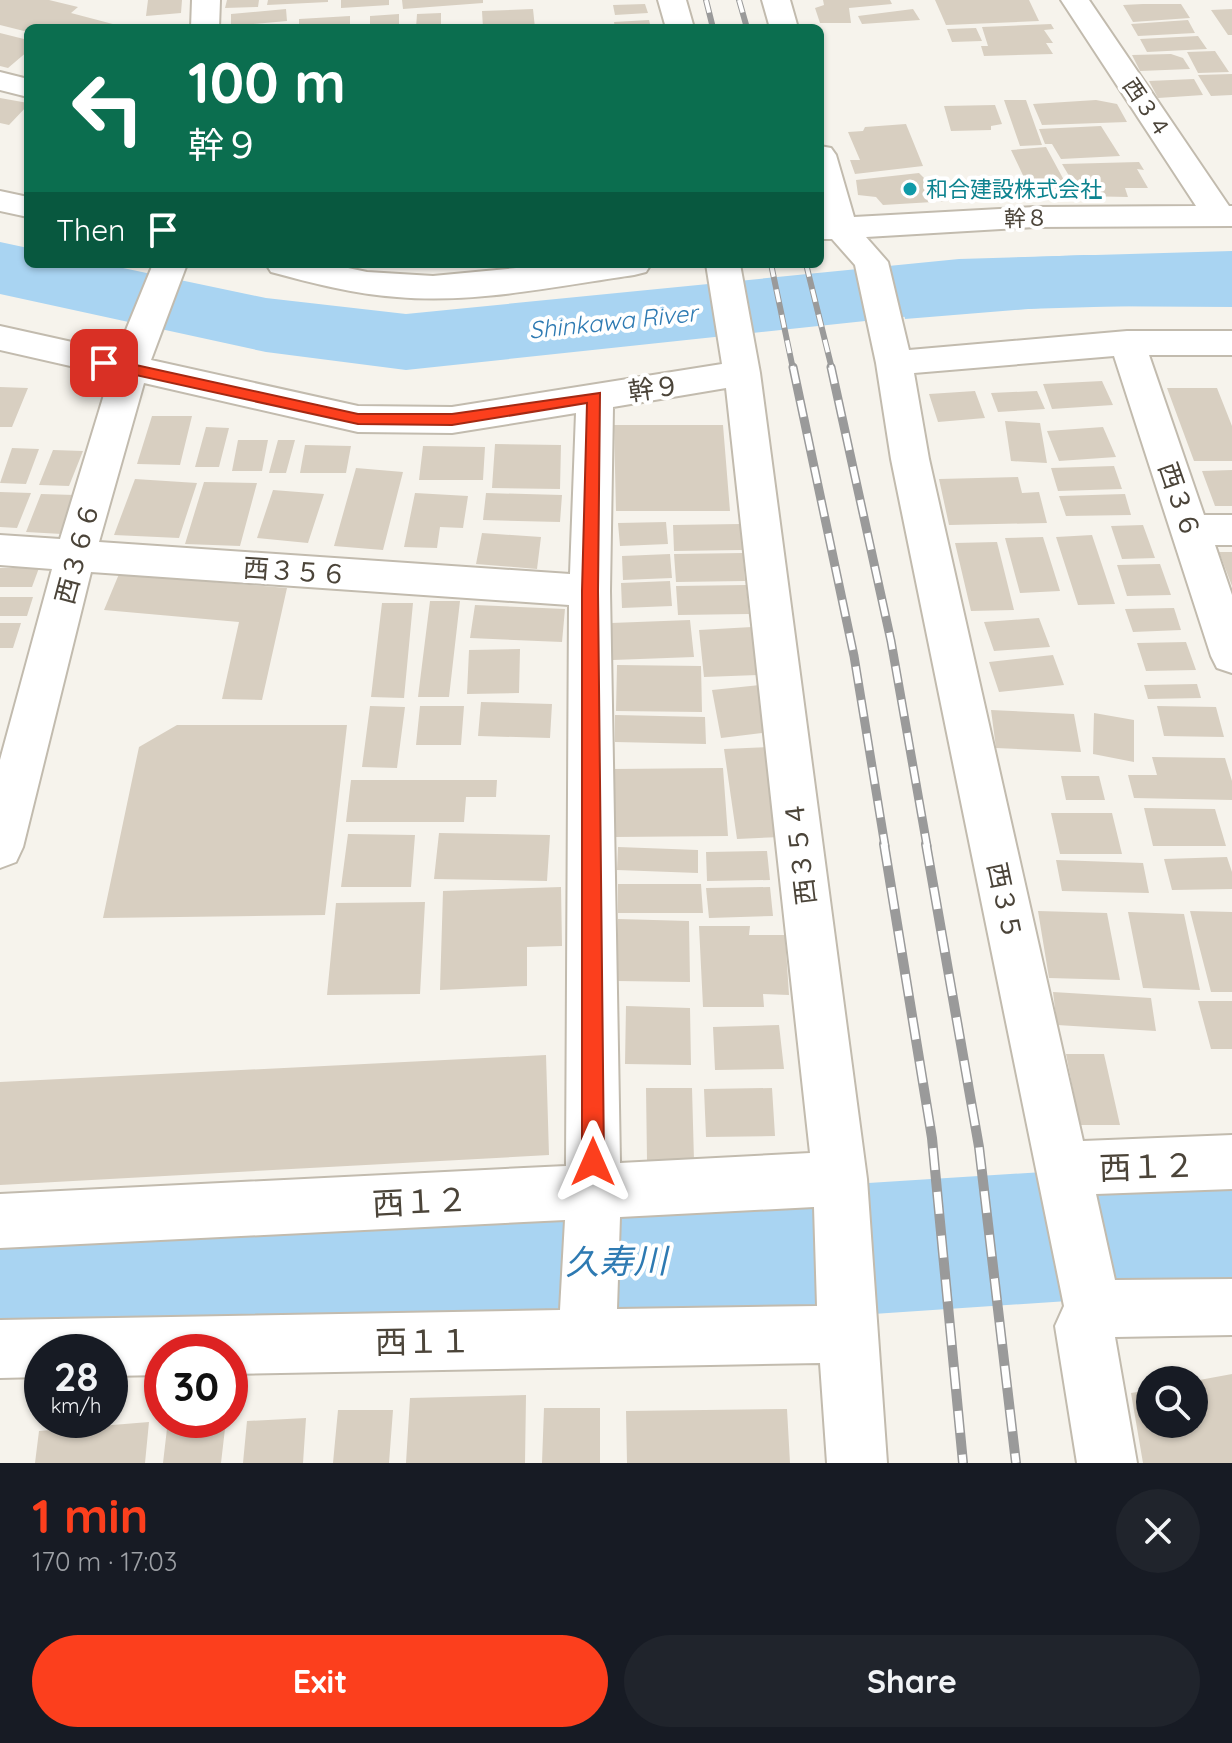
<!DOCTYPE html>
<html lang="en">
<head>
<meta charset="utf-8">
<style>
	:root { --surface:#171b24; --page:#20242c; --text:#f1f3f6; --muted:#9ea1a6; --accent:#fc3f1d }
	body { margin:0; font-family:Quicksand,"Noto Sans JP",sans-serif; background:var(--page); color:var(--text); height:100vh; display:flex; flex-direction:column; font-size:30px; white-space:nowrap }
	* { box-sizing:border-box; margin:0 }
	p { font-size:26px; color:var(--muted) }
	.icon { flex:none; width:44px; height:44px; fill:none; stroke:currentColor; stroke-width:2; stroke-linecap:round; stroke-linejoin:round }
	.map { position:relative; height:1463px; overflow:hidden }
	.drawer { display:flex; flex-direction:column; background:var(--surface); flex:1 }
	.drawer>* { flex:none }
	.banner { position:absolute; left:24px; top:24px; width:800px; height:244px; border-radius:12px; box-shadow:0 2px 6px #0004; background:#0b6e4f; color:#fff; overflow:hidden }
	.buttons { position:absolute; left:1136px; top:1366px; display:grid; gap:16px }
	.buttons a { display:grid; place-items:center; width:72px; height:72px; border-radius:50%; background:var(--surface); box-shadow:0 2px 6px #0004; font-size:40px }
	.speed { position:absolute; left:24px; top:1334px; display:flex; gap:16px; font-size:40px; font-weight:700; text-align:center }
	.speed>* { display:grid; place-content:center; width:104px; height:104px; border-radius:50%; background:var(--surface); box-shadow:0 2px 6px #0004; line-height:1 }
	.speed small { font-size:20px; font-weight:400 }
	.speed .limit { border:12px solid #d22; background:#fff; color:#111 }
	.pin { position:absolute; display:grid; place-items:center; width:68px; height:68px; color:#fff; margin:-34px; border-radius:16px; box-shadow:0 4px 12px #0006 }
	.me { position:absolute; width:88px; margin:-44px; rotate:0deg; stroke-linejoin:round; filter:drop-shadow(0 0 6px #0008) }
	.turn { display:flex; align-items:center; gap:28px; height:168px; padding:0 32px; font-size:36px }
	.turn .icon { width:104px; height:104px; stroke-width:2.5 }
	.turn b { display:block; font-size:56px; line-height:68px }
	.then { display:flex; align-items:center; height:76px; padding:0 32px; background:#0003; gap:16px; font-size:30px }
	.round { display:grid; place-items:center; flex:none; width:84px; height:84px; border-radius:42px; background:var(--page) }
	.headline { display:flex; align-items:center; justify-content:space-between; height:136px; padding:0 32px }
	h1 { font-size:48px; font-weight:800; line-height:60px; color:var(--accent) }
	.cta { display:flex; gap:16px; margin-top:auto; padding:16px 32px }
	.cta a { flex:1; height:92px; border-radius:48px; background:var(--accent); color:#fff; font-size:32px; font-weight:800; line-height:92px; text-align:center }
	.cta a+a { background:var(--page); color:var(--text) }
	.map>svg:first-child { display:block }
</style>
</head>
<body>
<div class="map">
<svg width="1232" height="1463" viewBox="0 0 1232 1463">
	<rect width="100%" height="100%" fill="#f6f3ec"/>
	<path fill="#a9d4f2" d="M1084 255 1232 257V307L1065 306 905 319 896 279 1009 258Z"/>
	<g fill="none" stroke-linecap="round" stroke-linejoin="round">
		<path fill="#a9d4f2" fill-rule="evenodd" d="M0 242 28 248V264H104L266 298 406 314 959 259 1232 251V303L959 311 406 370 266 352 0 294Z
			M1232 1160V1290L725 1324 0 1341V1209L725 1192Z"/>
	</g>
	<path fill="#d8cfc1" d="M0 0H49L78 7 71 13 128 28H28V32L0 25Z
		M148 0H182L181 13 146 16Z
		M227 0H259L258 7 225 8Z
		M268 0H328V2L267 5Z
		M341 0H389V5L341 8Z
		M402 0H483V3L403 9Z
		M823 0H890L892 4 849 8 851 23H820L815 8 824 5Z
		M935 0H1029L1039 21 946 25Z
		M645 4 648 13 615 15 613 5Z
		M1143 4H1181L1190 18 1133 22 1123 5Z
		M286 9 287 21 231 26V14Z
		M533 9 535 28H483L482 11Z
		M913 9 920 20 862 24 858 16Z
		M1232 9V35H1228L1211 10Z
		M441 13V28H416L417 14Z
		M399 14V28H370V16Z
		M350 16V28H299V19Z
		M649 20 651 28H615L614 22Z
		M1188 20 1195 33 1138 36 1131 24Z
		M1051 24 1054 29 1044 30 1053 43H1046L1053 54 984 56 981 46H988L982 27Z
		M976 28 982 41 952 42 947 29Z
		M0 33 28 40V51L8 68 0 66Z
		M1198 36 1207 49 1147 52 1140 39Z
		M1215 51 1229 72 1198 73 1187 52Z
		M1171 54 1183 58 1190 69 1140 71 1132 55Z
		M1232 74V95L1211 96 1198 75Z
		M1194 79 1203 95 1158 98 1149 81Z
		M0 98 28 103V105L9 125 0 123Z
		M1004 100H1026L1042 145 1020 146Z
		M1096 100 1117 104 1127 122 1042 125 1033 104Z
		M995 105 1002 124 991 126V130L951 131 944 106Z
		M906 124 923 166 855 174 850 160H860L848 132 863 131 865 127Z
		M1101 126 1120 156 1061 159 1052 144H1045L1039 129Z
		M1046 147 1072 195 1050 197 1046 189 1030 190 1011 150Z
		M1139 162 1144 170 1137 169 1148 188H1125L1128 197 1081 196 1062 164Z
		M919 173 927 181 960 183 966 200 883 205 876 197 858 195 856 180Z
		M1102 381 1113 405 1052 409 1043 384Z
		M0 387 28 388 12 427H0Z
		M1167 388H1217L1232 426V461H1194Z
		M975 391 985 418 938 422 929 394Z
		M1037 391 1045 409 998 412 991 393Z
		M152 416H192L180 465 137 464Z
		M1005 421 1040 423 1047 463 1011 461Z
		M614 425H723L730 511H616Z
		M206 427 229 428 219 467H195Z
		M1103 427 1116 457 1059 461 1047 431Z
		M238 440H268L262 471H232Z
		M278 440H295L286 473H269Z
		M495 444 561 445 560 489 492 488Z
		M305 445 351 446 346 473H300Z
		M423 446 485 447 483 480H419Z
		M12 448 39 449 26 484 0 483Z
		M53 450 83 451 69 486 39 485Z
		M1114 466 1122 489 1058 491 1051 468Z
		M356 468 403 472 383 550 334 546Z
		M1232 470V506H1215L1202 471Z
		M1018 477 1022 493 1039 492 1047 523 949 525 939 479Z
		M135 479 197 483 179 538 114 535Z
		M204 482 257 483 240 546 185 544Z
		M273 490 324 494 308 543 257 538Z
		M0 492 31 493 17 528 0 527Z
		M415 493 468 496 463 528 440 527 437 548 404 547Z
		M486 493 562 495 560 522 483 520Z
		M41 494 75 495 62 534 26 532Z
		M1125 494 1131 515 1066 516 1059 496Z
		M666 522 668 544 620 546 618 523Z
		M740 524 743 550 674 551 673 525Z
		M1143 525 1155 558 1122 559 1111 526Z
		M482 533 541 537 537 569 476 564Z
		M1092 535 1115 604 1078 605 1056 537Z
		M1043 537 1060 591 1020 593 1005 538Z
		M997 542 1014 610 971 611 955 543Z
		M1219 552H1232V586Z
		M743 553 745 581 676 582 674 554Z
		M670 554 672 578 623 580 622 556Z
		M1160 564 1171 595 1127 596 1117 565Z
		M0 568H39L32 587H0Z
		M119 574 287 588 262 700 222 699 239 622 104 610Z
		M670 581 672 606 622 608 621 583Z
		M746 585 749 614 678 615 676 586Z
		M0 597H33L27 616H0Z
		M430 601H460L449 697H418Z
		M382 603H413L404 698 371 697Z
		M475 605 565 609 562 642 470 638Z
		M1174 608 1181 630 1133 632 1125 609Z
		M1039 618 1050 647 994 651 984 622Z
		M690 620 694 657 613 660 611 623Z
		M0 623H21L13 648H0Z
		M752 627 758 675 704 677 699 630Z
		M1186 642 1196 670 1146 671 1137 643Z
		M520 649 519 693 467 694 469 650Z
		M1053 655 1064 685 999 692 989 662Z
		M617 665 701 666 702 712 616 711Z
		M1197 684 1201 698 1148 699 1144 685Z
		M760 685 771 732 721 738 712 690Z
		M481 702 552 704 550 738 478 736Z
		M370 706 405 707 397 768 362 767Z
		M420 706H464L461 745H416Z
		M1157 706 1216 707 1224 737 1164 736Z
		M991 710 1074 714 1081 752 996 748Z
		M1094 713 1134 720V762L1093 754Z
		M615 715 705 717 706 744 615 742Z
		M177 725H347L325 915 103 918 139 747Z
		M767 747 781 837 737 839 724 749Z
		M1152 757 1225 758 1232 781V800L1134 798 1128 775H1157Z
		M723 768 728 836 615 837 613 769Z
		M1061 776H1099L1105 800H1066Z
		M351 780H497L496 797H466L464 822H346Z
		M1144 808 1215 809 1226 846H1153Z
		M1051 813H1112L1122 854H1060Z
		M439 833 550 835 547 881 434 879Z
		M348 834 415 835 411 887H341Z
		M618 847 698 850V873L617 870Z
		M767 851 770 880 707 881 706 852Z
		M1227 857 1232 872V889L1172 890 1164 859Z
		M1056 860 1143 863 1149 893 1062 891Z
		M618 884H701L703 913H618Z
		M561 887 562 946 527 947V986L440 990 443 891Z
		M770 887 773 916 709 918 706 888Z
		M425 902 420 994 327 995 336 903Z
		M1038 911 1107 913 1120 980 1049 978Z
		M1190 911 1232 912V992H1211Z
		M1128 912 1184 914 1200 990 1143 988Z
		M618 919 689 921 690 982 617 981Z
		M699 926H750L749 935H785L789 995 763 994 764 1007H703Z
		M1053 992 1151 998 1156 1031 1057 1025Z
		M1198 1001H1232V1049H1211Z
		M626 1006 690 1008 691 1065 625 1064Z
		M779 1025 784 1069 715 1070 713 1027Z
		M1066 1054H1104L1120 1125H1080Z
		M546 1055 549 1155 0 1185V1082Z
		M646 1088H692L694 1161 647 1160Z
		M772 1088 775 1136 706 1137 704 1089Z
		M1232 1374V1463H1143L1131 1393 1150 1390V1424H1194V1381Z
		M526 1395 525 1463H406L410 1398Z
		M544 1408H600V1463H542Z
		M787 1409 790 1463H627L626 1411Z
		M338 1410H393L389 1463H333Z
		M306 1418 303 1463H243L247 1421Z
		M168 1420H226L221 1463H163Z
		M149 1422 145 1463H35L39 1431Z"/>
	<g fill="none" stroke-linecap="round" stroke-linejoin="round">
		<defs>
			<path id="minor" d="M192 0H220L219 28H191Z
				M658 0H686L694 28H666Z
				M762 0H790L798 28H770Z
				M1061 0H1089L1229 206H1232V226L1035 227 866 237 888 262 909 350 1127 331H1232V355H1149L1204 515H1232V545H1215L1232 595V673L1217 668 1211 656 1114 356 914 373 929 459 1083 1141 1232 1135V1189L1096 1194 1115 1280 1232 1279V1335L1115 1337 1137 1463H1077L1055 1326 1064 1306 891 459 876 363 855 265 832 239H820V146L831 148 836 155 854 217 1035 207 1196 206Z
				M0 72 28 79V97L0 90Z
				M0 191 28 197V217L0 211Z
				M153 264H187L151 360 358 406 452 407 722 364 706 264H740L760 373 867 1179 887 1463H827L820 1363 230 1374V1352H162V1375L110 1376V1352H42V1377L0 1378V1320L560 1310 565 1220 0 1248V1194L566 1166 569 605 91 572 23 847 16 862 0 868V760L52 569 0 565V535L60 539 110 375 0 350V326L117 352ZM144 383 358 432 452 433 576 413 570 574 99 542ZM726 388 810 1153 620 1163 610 591 613 407ZM814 1207 817 1306 617 1309 620 1217Z
				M266 264H329L367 272 433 276 559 264H651L646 272 634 275C556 286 476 304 397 297 354 294 312 283 271 272Z"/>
		</defs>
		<use href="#minor" stroke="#c2bbae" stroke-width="4"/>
		<use href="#minor" fill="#fff" fill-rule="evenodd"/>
		<defs>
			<path id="rail-far2" d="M706 0 713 28
				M739 0 747 28
				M771 264 793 369
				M806 264 832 369"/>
			<path id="rail-far1" d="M793 367 854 656 885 846
				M831 367 891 641 927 846"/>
			<path id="rail" d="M884 844 932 1138 963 1463
				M926 844 979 1147 1016 1463"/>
		</defs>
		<use href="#rail-far2" stroke="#9a9a9a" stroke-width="6"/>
		<use href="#rail-far1" stroke="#9a9a9a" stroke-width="9"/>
		<use href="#rail" stroke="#9a9a9a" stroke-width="10"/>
		<use href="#rail-far2" stroke="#fff" stroke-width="4" stroke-dasharray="13" stroke-linecap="butt"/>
		<use href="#rail-far1" stroke="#fff" stroke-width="6" stroke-dasharray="17" stroke-linecap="butt"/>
		<use href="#rail" stroke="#fff" stroke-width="7" stroke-dasharray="22" stroke-linecap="butt"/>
	</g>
	<path fill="#fc3f1d" stroke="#a42913" stroke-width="2" d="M104 358 358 414H452L600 393 598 591 604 1162 600 1169 593 1173 585 1169 582 1162V591L587 403 452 425 358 424 99 367 97 363Z"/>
	<circle fill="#0f9aa8" stroke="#fff" stroke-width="3" cx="910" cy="189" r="8"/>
	<g text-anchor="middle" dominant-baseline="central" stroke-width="8" stroke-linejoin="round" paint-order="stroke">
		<g font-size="22" fill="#4b4439" stroke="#fff">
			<text transform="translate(1147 108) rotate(56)">西３４</text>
			<text transform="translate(1026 218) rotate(-2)">幹８</text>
		</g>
		<g font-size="22" fill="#0d838f" stroke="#fff" text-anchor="start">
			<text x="926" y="189">和合建設株式会社</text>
		</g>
		<g font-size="24" font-style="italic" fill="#2e7ab2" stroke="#fff">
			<text transform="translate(613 321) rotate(-6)">Shinkawa River</text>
		</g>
		<g font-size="26" fill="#4b4439" stroke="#fff">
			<text transform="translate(654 388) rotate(-8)">幹９</text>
			<text transform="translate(1180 500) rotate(71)">西３６</text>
			<text transform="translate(77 553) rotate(-75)">西３６６</text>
			<text transform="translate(295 571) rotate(4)">西３５６</text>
			<text transform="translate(800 853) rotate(-97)">西３５４</text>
			<text transform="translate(1005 901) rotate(78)">西３５</text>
		</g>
		<g font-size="32" fill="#4b4439" stroke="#fff">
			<text transform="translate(1147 1166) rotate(-2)">西１２</text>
			<text transform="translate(420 1201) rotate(-3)">西１２</text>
			<text transform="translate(423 1341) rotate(-1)">西１１</text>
		</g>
		<g font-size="34" font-style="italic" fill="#2e7ab2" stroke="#fff">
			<text transform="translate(616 1261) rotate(-1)">久寿川</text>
		</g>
	</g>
</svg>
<div class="buttons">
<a><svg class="icon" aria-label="search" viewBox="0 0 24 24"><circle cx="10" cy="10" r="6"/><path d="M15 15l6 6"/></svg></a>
</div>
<div class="speed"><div>28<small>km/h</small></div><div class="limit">30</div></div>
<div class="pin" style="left:104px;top:363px;background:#d93025"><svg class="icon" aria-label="arrive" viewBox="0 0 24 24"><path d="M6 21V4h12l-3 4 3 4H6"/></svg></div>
<svg class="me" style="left:593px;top:1162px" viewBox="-20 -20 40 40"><path d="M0-17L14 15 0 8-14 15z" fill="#fc3f1d" stroke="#fff" stroke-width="4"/></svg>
<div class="banner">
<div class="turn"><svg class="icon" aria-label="left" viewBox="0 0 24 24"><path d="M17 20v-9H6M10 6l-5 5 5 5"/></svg><div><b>100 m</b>幹９</div></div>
<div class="then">Then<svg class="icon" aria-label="arrive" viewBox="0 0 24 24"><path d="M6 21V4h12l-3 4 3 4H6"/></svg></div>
</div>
</div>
<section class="drawer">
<div class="headline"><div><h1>1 min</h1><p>170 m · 17:03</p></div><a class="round"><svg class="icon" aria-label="close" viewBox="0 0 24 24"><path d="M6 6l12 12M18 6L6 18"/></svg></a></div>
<div class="cta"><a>Exit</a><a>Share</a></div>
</section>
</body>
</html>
